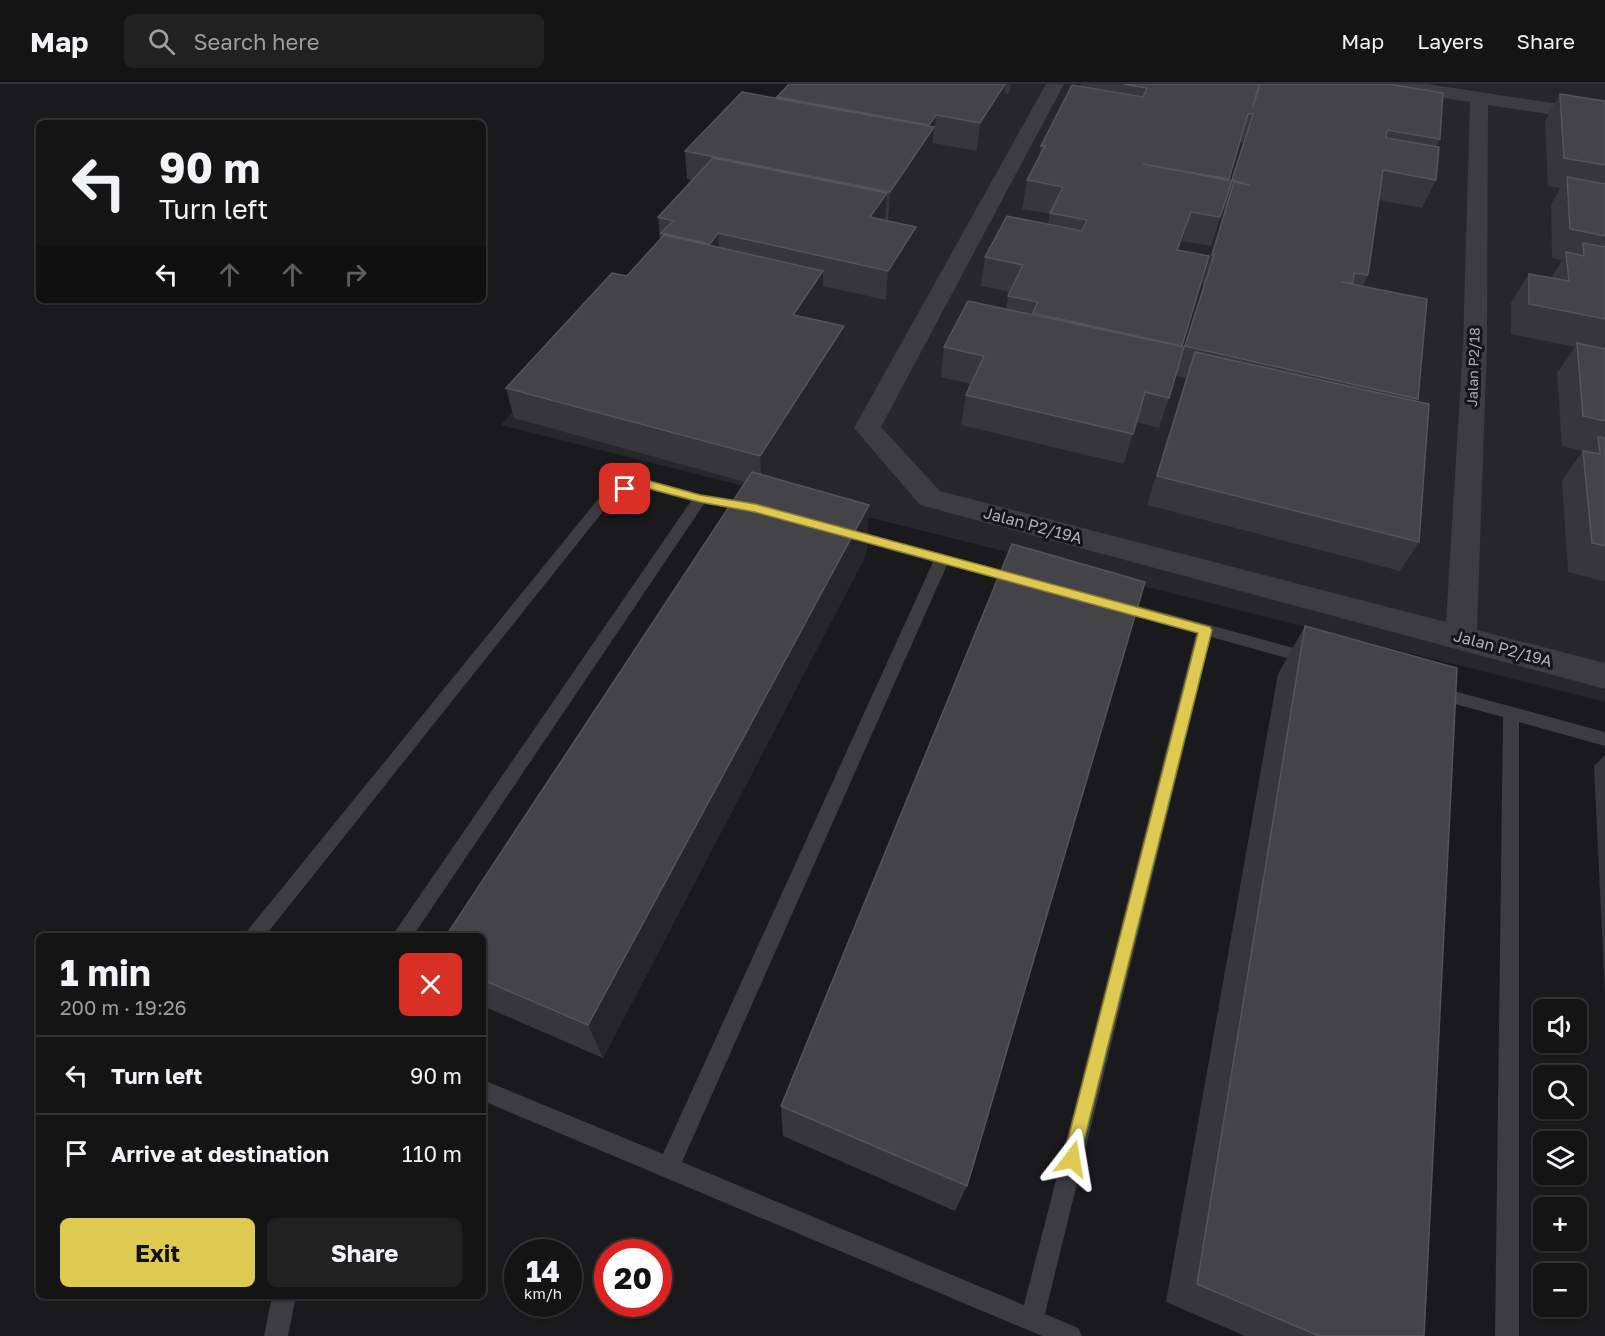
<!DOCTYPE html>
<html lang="en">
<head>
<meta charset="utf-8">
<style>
	:root { --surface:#141415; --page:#212122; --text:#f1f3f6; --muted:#9d9ea0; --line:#333334; --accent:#deca50 }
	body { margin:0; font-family:"Golos Text",sans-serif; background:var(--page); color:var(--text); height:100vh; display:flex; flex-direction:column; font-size:22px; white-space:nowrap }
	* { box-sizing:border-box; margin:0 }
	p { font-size:20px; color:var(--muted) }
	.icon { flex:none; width:33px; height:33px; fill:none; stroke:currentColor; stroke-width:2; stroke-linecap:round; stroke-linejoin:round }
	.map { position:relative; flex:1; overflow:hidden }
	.sheet { position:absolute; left:36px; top:849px; width:450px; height:366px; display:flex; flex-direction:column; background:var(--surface); border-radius:9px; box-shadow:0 2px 4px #0004,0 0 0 2px var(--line) }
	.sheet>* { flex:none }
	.guide { position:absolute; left:36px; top:36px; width:450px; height:183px; border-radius:9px; box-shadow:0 2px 4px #0004,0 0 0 2px var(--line); background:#141415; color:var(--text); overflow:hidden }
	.fabs { position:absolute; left:1533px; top:915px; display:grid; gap:12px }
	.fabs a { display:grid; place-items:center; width:54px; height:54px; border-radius:9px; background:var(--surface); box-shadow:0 2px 4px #0004,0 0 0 2px var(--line); font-size:30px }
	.speed { position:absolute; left:504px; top:1155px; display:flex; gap:12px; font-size:30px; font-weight:700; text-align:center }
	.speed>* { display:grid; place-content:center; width:78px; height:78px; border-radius:50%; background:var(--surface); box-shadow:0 2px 4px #0004,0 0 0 2px var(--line); line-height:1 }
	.speed small { font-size:15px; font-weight:400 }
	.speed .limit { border:9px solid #d22; background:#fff; color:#111 }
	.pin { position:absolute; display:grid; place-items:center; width:51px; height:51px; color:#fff; margin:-26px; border-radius:12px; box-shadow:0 3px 9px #0006 }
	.me { position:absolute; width:66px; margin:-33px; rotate:14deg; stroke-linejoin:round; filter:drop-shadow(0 0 4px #0008) }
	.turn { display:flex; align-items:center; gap:21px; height:126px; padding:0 24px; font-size:27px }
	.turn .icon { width:78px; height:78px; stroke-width:2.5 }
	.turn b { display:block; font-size:42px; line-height:51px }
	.lanes { display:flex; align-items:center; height:57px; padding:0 24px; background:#0003; justify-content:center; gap:30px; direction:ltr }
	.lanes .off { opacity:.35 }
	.round { display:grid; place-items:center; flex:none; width:63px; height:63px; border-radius:9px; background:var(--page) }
	.summary { display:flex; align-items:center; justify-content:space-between; height:102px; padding:0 24px }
	h1 { font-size:36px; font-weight:700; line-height:45px }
	.cta { display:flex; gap:12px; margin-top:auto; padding:12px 24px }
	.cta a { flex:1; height:69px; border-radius:9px; background:var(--accent); color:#111; font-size:24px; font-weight:700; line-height:69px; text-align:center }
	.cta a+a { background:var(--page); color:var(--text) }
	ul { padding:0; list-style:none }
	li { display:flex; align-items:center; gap:18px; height:78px; padding:0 24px; border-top:2px solid var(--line) }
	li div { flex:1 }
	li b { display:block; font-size:22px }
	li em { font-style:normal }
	header { display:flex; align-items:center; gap:36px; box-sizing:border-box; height:84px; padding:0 30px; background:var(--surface); border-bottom:2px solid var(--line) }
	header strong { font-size:28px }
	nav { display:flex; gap:33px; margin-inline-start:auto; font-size:21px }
	.search { width:420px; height:54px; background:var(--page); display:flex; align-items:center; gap:15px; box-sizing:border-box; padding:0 21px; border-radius:9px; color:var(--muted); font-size:22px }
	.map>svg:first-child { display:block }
</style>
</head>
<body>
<header>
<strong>Map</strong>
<div class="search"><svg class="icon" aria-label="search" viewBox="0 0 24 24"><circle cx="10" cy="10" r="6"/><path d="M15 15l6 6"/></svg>Search here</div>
<nav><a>Map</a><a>Layers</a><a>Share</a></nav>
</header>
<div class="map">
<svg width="1605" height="1252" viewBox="0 0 1605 1252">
	<rect width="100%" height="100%" fill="#1a1a1c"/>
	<path fill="#272629" d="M806 0H1605V618L501 341Z"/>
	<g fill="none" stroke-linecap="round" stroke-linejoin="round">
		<path fill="#3c3c41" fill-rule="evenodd" d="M642 394 700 410 753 418 760 423 753 428 704 420 413 852H392L691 417 643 404 613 415 265 852H243L603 409Z
			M847 444 1019 491 1024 492 1026 496 1024 500 1019 501 947 481 682 1078 1024 1221 1196 549 1109 525 1106 521 1109 517 1114 515 1312 569 1318 571 1320 575 1318 579 1312 581 1211 553 1045 1230 1078 1244 1082 1252H1042L483 1017V996L663 1070 933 478 842 453 840 449Z
			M1435 602 1605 648V662L1519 638V1252H1495L1503 633 1429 613 1427 608 1429 603Z
			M272 1212H296L288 1252H264Z"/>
		<path fill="#3c3c41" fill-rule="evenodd" d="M1046 0H1064L881 343 940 407 1446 538 1463 261 1470 18 1391 6 1385 4 1382 0H1427L1605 27V39L1488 21 1487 261 1477 546 1605 579V605L920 421 854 344Z"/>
	</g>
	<path fill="#37363a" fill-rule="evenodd" d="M789 0H1016L1009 10 1004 9 1002 28 977 67 933 59 932 60 931 71 888 137 913 172 886 216 823 202V216L810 235 843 272 768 392 869 421 866 471 603 974 483 922V852L745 398 514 334 506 304 627 192 660 156 658 133 692 96 687 95 685 67 777 15V13Z
		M1081 0H1259L1253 23 1394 1 1440 55 1436 63V96L1422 124 1379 116 1368 191 1363 202 1418 315 1417 317 1419 458 1400 487 1147 421 1186 294 1176 292 1159 344 1136 338 1124 380 961 341 966 311 971 300 941 293 944 263 1006 225 1008 212 1010 208 981 202 985 173 1048 140 1050 130 1022 125 1027 96 1039 73 1041 62 1080 3ZM1240 58H1244L1231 97H1229ZM1223 125H1225L1202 200 1204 201 1182 270V263L1209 172 1179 166 1182 157 1211 162Z
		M1560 10 1605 17V498L1568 488 1562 396 1583 367 1562 362 1557 289 1575 263 1511 250V219L1529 190 1551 194 1562 176 1552 174 1551 121 1560 104 1548 102 1545 37Z
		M1305 542 1424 1252H1245L1166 1218 1278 590Z
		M1605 671V911L1594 682Z
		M781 1022 967 1102 955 1127 783 1052Z"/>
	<path fill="#262528" d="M1005 0 1002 28 977 67 980 39Z
		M1011 0H1016L1009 10Z
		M936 31 931 71 888 137 890 108 928 52 929 41Z
		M887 109 885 138 870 133Z
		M1191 128 1182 157 1169 195 1177 166Z
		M916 143 913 172 886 216 888 187Z
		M718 149 720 178 712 189 710 160Z
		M823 187V216L793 260V231Z
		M844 242 843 272 762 402 760 372Z
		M869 421 866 471 603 974 588 941Z"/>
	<path fill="#444347" stroke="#545459" stroke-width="1.5" d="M789 0H1005L980 39 936 31 929 41 777 13Z
		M1123 0H1259L1253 23 1260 0H1394V1L1443 9 1440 55 1387 46 1386 54 1439 63 1436 96 1383 86 1368 191 1354 189 1353 199 1341 198 1427 215 1418 315 1185 262 1214 171H1212L1234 98 1250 101 1232 96 1253 30H1248L1229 95 1143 80 1232 97 1220 133 1191 128 1177 166 1209 172 1182 262 1033 229 1038 218 1008 212 1023 181 985 173 1007 132 1082 147 1087 136 1050 129 1063 103 1027 96 1045 62H1041L1072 1 1143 13 1147 4Z
		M742 8 934 43 890 108 685 67Z
		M1560 10 1605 17V81L1564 74Z
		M713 74 887 109 870 133 916 143 888 187 718 149 710 160 661 149 673 137 658 133Z
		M1567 93 1605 100V152L1570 145Z
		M664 151 823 187 793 231 844 242 760 372 506 304 612 189 627 192Z
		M1583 159 1605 163V235L1529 220V190L1569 197 1566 168 1584 172Z
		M968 217 1184 263 1169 314 1145 308 1133 350 966 311 984 272 944 263Z
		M1577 259 1605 265V337L1583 332Z
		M1195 268 1429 320 1419 458 1157 392Z
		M1598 353 1605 354V462L1592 459 1583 367 1600 370Z
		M752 388 869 421 588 941 483 896V852H446Z
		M1012 460 1145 498 967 1102 781 1022Z
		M1305 542 1457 584 1424 1252H1319L1197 1200Z"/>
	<path fill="#deca50" stroke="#908334" stroke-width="1.5" d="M642 395 700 411 755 420 1210 543 1212 546 1078 1081 1072 1084 1066 1081 1063 1075 1198 549 755 428 700 418 643 403 625 409 619 405 621 403Z"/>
	<g text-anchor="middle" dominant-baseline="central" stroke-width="6" stroke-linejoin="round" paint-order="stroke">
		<g font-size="14" fill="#aeafba" stroke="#151517">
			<text transform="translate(1473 283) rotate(-88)">Jalan P2/18</text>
		</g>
		<g font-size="16" fill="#aeafba" stroke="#151517">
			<text transform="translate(1033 441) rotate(15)">Jalan P2/19A</text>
			<text transform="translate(1503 564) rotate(15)">Jalan P2/19A</text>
		</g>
	</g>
</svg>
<div class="fabs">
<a><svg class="icon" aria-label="sound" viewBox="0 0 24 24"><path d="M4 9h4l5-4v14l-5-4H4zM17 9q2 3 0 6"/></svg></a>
<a><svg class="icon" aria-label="search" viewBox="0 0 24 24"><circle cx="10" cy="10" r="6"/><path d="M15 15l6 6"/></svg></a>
<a><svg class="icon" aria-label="layers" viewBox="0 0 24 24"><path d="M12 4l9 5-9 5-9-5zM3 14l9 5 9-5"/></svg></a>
<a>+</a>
<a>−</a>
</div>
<div class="speed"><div>14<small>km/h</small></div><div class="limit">20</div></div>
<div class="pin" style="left:625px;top:405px;background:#d93025"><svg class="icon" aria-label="arrive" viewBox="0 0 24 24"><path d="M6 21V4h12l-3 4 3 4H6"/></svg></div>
<svg class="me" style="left:1072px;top:1075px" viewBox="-20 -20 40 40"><path d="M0-17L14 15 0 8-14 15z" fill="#deca50" stroke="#fff" stroke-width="4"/></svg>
<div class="guide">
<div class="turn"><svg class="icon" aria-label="left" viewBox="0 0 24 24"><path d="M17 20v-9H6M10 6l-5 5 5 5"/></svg><div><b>90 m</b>Turn left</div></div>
<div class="lanes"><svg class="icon" aria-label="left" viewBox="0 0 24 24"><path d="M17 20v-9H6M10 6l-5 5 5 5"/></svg><svg class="icon off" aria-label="ahead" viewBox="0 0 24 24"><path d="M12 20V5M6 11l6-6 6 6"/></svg><svg class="icon off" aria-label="ahead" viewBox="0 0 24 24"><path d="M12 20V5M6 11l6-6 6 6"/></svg><svg class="icon off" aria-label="right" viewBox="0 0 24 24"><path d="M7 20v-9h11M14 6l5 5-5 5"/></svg></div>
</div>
<section class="sheet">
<div class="summary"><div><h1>1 min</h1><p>200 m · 19:26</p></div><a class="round" style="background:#d93025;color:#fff"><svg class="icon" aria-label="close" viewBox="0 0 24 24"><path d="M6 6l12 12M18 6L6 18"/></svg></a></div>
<ul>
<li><svg class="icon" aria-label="left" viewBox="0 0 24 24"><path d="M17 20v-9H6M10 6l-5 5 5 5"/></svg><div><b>Turn left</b></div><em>90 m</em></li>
<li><svg class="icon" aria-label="arrive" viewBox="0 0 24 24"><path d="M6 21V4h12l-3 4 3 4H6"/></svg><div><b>Arrive at destination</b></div><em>110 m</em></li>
</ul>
<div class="cta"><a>Exit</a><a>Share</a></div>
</section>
</div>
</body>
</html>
